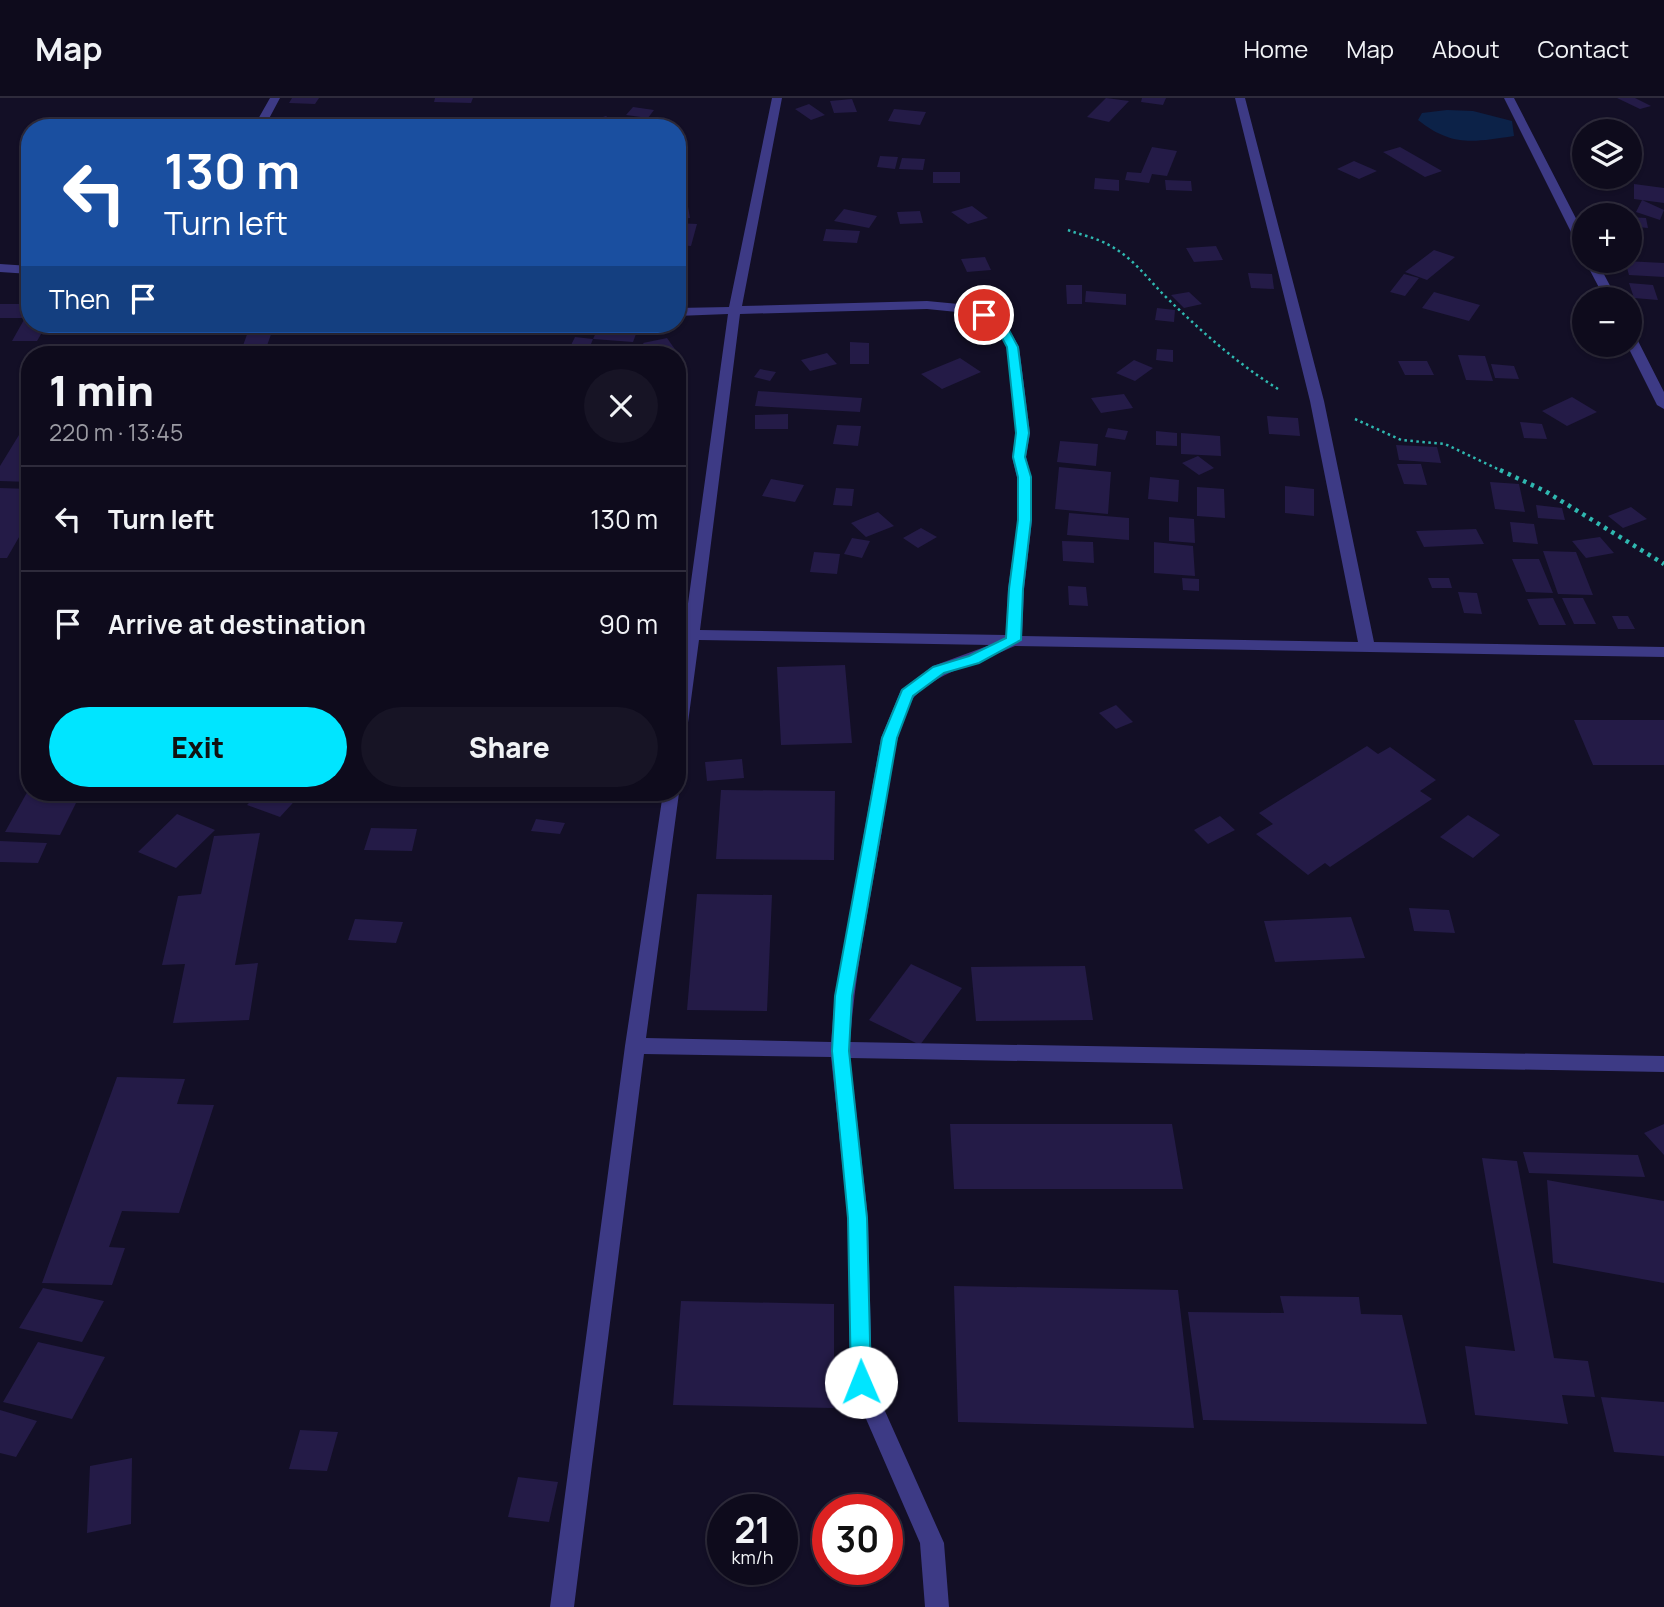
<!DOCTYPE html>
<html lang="en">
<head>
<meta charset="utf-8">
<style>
	:root { --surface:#0e0b1c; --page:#171425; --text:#f1f3f6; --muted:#9b9ba3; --line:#2e2b3b; --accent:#00e5ff }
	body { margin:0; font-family:Manrope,sans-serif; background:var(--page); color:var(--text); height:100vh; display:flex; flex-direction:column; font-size:26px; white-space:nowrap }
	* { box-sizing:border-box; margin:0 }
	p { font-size:23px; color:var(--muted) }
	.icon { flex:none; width:38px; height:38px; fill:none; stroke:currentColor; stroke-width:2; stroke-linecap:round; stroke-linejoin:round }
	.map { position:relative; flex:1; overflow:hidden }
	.sheet { position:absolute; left:21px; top:248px; width:665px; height:455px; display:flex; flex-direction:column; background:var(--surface); border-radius:28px; box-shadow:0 2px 5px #0004,0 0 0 2px var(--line) }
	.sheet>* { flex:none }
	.top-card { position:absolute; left:21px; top:21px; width:665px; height:214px; border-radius:28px; box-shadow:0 2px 5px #0004,0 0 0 2px var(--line); background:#1a4fa0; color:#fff; overflow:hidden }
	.tools { position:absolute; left:1572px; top:21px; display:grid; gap:14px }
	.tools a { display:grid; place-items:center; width:70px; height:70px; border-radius:50%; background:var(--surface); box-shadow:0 2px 5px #0004,0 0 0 2px var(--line); font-size:35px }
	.speed { position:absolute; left:707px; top:1396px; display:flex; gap:14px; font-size:35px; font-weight:700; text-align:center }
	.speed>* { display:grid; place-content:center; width:91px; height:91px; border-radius:50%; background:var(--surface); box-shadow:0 2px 5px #0004,0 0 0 2px var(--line); line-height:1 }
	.speed small { font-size:18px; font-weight:400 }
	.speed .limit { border:10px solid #d22; background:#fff; color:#111 }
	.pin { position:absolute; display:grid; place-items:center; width:60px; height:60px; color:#fff; margin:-30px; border:4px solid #fff; border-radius:50%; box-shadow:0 2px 7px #0007 }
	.me { position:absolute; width:77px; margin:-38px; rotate:359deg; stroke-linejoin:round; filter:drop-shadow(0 0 5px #0008) }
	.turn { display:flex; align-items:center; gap:24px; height:147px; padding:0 28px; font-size:32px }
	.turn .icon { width:91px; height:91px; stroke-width:2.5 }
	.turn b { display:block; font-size:49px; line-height:60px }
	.then { display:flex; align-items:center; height:66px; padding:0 28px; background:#0003; gap:14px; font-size:26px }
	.round { display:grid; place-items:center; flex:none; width:74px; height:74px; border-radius:37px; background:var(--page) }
	.summary { display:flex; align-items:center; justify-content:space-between; height:119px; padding:0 28px }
	h1 { font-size:42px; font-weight:800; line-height:52px }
	.cta { display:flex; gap:14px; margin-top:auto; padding:14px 28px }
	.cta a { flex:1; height:80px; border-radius:42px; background:var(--accent); color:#111; font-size:28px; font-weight:800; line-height:80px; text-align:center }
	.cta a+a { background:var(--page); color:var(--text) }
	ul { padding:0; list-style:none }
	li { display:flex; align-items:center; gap:21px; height:105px; padding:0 28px; border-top:2px solid var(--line) }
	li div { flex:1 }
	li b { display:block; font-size:26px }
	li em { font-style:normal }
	header { display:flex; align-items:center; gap:42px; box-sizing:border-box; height:98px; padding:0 35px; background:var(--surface); border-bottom:2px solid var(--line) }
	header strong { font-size:33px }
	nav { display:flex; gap:38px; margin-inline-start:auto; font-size:24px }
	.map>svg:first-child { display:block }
</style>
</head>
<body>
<header>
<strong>Map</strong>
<nav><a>Home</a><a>Map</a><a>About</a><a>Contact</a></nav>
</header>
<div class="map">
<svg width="1664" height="1509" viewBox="0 0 1664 1509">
	<rect width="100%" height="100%" fill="#130f26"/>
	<path fill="#0c2248" d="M1447 12 1473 13 1512 23 1514 38C1473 44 1452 49 1418 22L1422 15Z"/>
	<path fill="#241b47" d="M292 0H319L315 6 289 5Z
		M435 0H473L471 5 434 4Z
		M1106 0 1129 3 1109 24 1087 19Z
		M1142 0H1166L1163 7 1141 4Z
		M1617 0H1635L1651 8 1640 11Z
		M852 1 857 14 834 15 830 3Z
		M809 6 825 17 811 22 795 11Z
		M633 9 654 12 648 20 626 17Z
		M894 11 926 14 920 27 888 23Z
		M606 18 619 28 594 30 587 24Z
		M1152 49 1177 53 1167 78 1152 76 1149 85 1125 82 1127 74 1141 75Z
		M1400 49 1442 73 1425 79 1383 54Z
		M880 58 898 59 895 71 877 69Z
		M902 60 925 61 923 72 899 71Z
		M1354 63 1377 73 1359 81 1337 71Z
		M933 74H960V85H933Z
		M1095 80 1119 82V93L1094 91Z
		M1165 82 1191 83 1192 93 1166 92Z
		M1634 86 1664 90V105L1634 101Z
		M677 97H686L690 120 677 121Z
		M1642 102 1664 112 1660 122 1636 114Z
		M972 108 988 120 968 126 951 114Z
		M844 111 877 118 869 130 834 123Z
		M920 113 923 125 900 126 897 114Z
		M1629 119 1646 120 1648 130 1629 128Z
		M677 125 697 126 691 148 677 147Z
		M826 131 860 133 857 145 823 143Z
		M1216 148 1223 162 1194 164 1186 150Z
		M1434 152 1455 159 1427 182 1405 174Z
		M985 159 991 172 967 174 961 161Z
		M1625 163 1664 165V179L1629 177Z
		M1248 175 1272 176 1274 191 1251 190Z
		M1404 176 1419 180 1405 198 1390 194Z
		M1629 185 1653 187 1658 202 1634 200Z
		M1066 187H1082V206H1067Z
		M1086 193 1126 196V207L1085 204Z
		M1189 194 1202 206 1184 210 1171 197Z
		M1434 194 1480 207 1469 223 1422 210Z
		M0 206H30V226H47L37 243H12L25 220H0Z
		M1157 210 1175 212 1174 224 1155 222Z
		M471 226H507L502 233 469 229Z
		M600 226H604L639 228 633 244 593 241Z
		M249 231H273L265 253H241Z
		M575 239 593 241 589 251 570 249Z
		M667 240 679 257H651L643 245Z
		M850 244 869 245V266H850Z
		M537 251H563L561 257H535Z
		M1157 251 1173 252V264L1156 262Z
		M827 255 837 266 810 273 801 262Z
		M1458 257 1485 258 1493 283 1466 282Z
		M960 260 981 274 942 291 921 276Z
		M1134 262 1153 270 1135 283 1116 275Z
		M1398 263H1427L1434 277H1405Z
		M1491 266 1514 268 1519 281 1495 280Z
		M760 271 776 274 770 283 754 279Z
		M758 293 862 300 860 314 755 308Z
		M1124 296 1133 310 1101 315 1091 300Z
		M1572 299 1597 314 1567 328 1542 313Z
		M788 316V331H755V317Z
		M1267 318 1298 320 1300 338 1269 336Z
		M30 319V384L0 383V368Z
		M1520 324 1542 326 1547 341 1524 340Z
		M837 327 861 328 858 348 833 346Z
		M1108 330 1128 333 1125 342 1105 339Z
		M1156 333 1177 335V348L1156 347Z
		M1181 335 1220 338 1221 358 1181 356Z
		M1060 343 1098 346 1096 368 1057 364Z
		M1396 347 1437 349 1441 365 1399 362Z
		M1198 358 1214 370 1199 377 1182 365Z
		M1397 366H1421L1427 387 1404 386Z
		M1059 369 1111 374 1108 416 1055 411Z
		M1150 379 1179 382 1178 404 1148 401Z
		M771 381 804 387 795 404 762 398Z
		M1490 384 1519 386 1525 414 1495 411Z
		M1285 388 1314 391V418L1285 415Z
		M1197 389 1224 391 1225 420 1197 418Z
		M0 390 30 391V420L7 460H0Z
		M836 390 854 391 852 408 833 407Z
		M1536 407 1562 410 1565 422 1538 420Z
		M1631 409 1647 421 1623 430 1608 418Z
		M878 414 894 428 866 439 851 425Z
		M1069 415 1129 420V442L1067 437Z
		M1169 419 1194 421 1195 445 1169 443Z
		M1510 424 1534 426 1538 446 1513 444Z
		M921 430 937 439 918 450 903 440Z
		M1476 431 1484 446 1424 449 1416 433Z
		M1600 439 1614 455 1586 460 1572 443Z
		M852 440 870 443 862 460 844 456Z
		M1062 443 1093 444 1094 465 1063 463Z
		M1154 444 1193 448 1195 478 1154 475Z
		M1543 453 1576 454 1593 497 1558 496Z
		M814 454 840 456 837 476 810 474Z
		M1512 461H1539L1553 495 1526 494Z
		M1182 480 1199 481V493L1183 492Z
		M1428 480H1449L1452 490H1432Z
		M1068 488 1086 489 1088 508 1069 507Z
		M1458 494 1477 495 1482 516 1464 515Z
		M1553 500 1566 527H1539L1527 501Z
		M1562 500H1583L1596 526H1574Z
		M1612 518H1628L1635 531H1618Z
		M845 567 852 645 781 647 777 569Z
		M1116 607 1133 624 1116 631 1099 615Z
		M1574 622H1664V667H1593Z
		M1367 648 1378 656 1390 649 1436 682 1420 693 1432 701 1330 769 1325 765 1308 777 1256 736 1273 726 1259 715Z
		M742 661 744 680 707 683 705 664Z
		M30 689V695H81L60 737 5 734Z
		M721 692 835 693 834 762 716 761Z
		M139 695H182L178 702Z
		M258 695H302L280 719 247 707Z
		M177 716 215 732 176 770 138 754Z
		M1468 717 1500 737 1473 760 1440 739Z
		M1220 718 1235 732 1208 746 1194 732Z
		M536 721 565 725 560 736 531 733Z
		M371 730 417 731 412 753 364 752Z
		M260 735 235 867 258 865 249 922 173 925 185 866 162 867 178 798 201 796 214 738Z
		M0 743 47 745 38 765 0 764Z
		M697 796 772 797 767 913 687 912Z
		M1409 810 1449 812 1455 835 1414 833Z
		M1351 819 1365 860 1275 864 1264 823Z
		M355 821 403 824 396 845 348 842Z
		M911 866 962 890 920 947 869 922Z
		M1085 868 1093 922 976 923 971 869Z
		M117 979 185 981 177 1006 214 1007 179 1115 122 1113 109 1149 125 1150 112 1187 42 1185Z
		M950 1026H1172L1183 1091H954Z
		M1664 1026V1057L1644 1035Z
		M1523 1054 1638 1057 1645 1079 1529 1075Z
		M1482 1060 1517 1063 1554 1260 1588 1263 1595 1299 1562 1297 1568 1326 1475 1317 1465 1248 1515 1253Z
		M1547 1082 1664 1103V1185L1553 1165Z
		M954 1188 1178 1192 1194 1330 958 1324Z
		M43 1190 104 1203 82 1244 19 1230Z
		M1280 1198 1359 1199 1361 1216 1402 1217 1427 1326 1203 1322 1188 1214 1284 1215Z
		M681 1203 834 1206V1310L673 1307Z
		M38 1244 105 1259 72 1321 3 1304Z
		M1601 1299 1664 1304V1358L1614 1354Z
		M0 1312 37 1323 16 1359 0 1355Z
		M300 1332 338 1334 327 1373 289 1371Z
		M132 1360 131 1426 87 1435 90 1368Z
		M518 1379 558 1384 549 1424 508 1419Z"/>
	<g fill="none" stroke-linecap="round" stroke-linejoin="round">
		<path stroke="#2fb8b0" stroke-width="2.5" stroke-dasharray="2.5 3.5" stroke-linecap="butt" d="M1068 132C1081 137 1097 140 1109 147 1135 161 1148 182 1169 202 1203 235 1237 265 1278 291
			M1355 321 1401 342 1445 346 1504 374"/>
		<path stroke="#2fb8b0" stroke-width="4.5" stroke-dasharray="3.5 5" stroke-linecap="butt" d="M1500 372 1545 393 1664 466"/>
		<path fill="#3d3a85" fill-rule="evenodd" d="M270 0H280L264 30H253Z
			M772 0H782L742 208 927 203 969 207 1003 220 1019 249 1030 335 1026 359 1031 379 1032 422 1024 491 1022 538 1358 544 1310 303 1235 0H1245L1324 303 1374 544 1664 549V559L1015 548C985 562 938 574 915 598 896 619 887 702 882 732 870 802 855 873 850 944L1664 958V974L850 960 868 1120 872 1284 944 1445 949 1509H925L920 1445 850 1284 848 1120 831 959 644 956 574 1509H550L625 948 663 695H677V691L679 695 646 940 831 944 835 898 881 640 901 592 933 568 990 547 699 542 685 647 677 653V585L728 216 677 218V210L729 209ZM927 211 967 215 994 225 1007 249 1016 335 1012 359 1017 379 1018 422 1008 491 1006 537 700 532 740 216Z
			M1504 0H1514L1584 136V152L1578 148Z
			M1585 163H1597L1617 201H1605Z
			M0 166 30 168V176L0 174Z
			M1629 233 1635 237 1664 294V311L1657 307 1627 247Z"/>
	</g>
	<path fill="#00e5ff" stroke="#0095a6" stroke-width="2" d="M984 213 1003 221 1018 249 1029 335 1025 359 1031 379V422L1023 491 1021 542 979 565 944 575 913 598 897 640 852 898 849 953 867 1120 871 1284 868 1290 861 1293 853 1290 851 1284 848 1120 832 953 835 898 882 640 902 592 933 569 969 558 1006 540 1009 491 1018 422V379L1013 359 1016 335 1007 249 994 225 978 217Z"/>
</svg>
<div class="tools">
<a><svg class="icon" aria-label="layers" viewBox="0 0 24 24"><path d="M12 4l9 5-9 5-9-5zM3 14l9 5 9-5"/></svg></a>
<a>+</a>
<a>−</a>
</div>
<div class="speed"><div>21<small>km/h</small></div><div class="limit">30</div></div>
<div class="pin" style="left:984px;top:217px;background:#d93025"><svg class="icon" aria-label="arrive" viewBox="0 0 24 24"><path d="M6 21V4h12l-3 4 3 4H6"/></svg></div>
<svg class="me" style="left:861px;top:1284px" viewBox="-20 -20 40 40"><circle r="19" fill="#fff"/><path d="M0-13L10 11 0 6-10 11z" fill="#00e5ff"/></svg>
<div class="top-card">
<div class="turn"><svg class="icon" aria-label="left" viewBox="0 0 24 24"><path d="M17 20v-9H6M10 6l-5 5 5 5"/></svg><div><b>130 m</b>Turn left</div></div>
<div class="then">Then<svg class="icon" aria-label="arrive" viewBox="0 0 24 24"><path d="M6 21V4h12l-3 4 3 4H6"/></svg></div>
</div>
<section class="sheet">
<div class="summary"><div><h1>1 min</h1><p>220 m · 13:45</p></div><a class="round"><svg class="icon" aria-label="close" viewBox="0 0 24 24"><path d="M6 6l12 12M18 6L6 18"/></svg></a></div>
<ul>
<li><svg class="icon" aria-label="left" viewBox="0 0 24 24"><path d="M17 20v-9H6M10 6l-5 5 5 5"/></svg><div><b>Turn left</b></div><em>130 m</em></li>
<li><svg class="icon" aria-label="arrive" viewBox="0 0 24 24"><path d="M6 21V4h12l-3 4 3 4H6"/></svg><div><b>Arrive at destination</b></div><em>90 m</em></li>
</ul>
<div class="cta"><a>Exit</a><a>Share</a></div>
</section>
</div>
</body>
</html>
